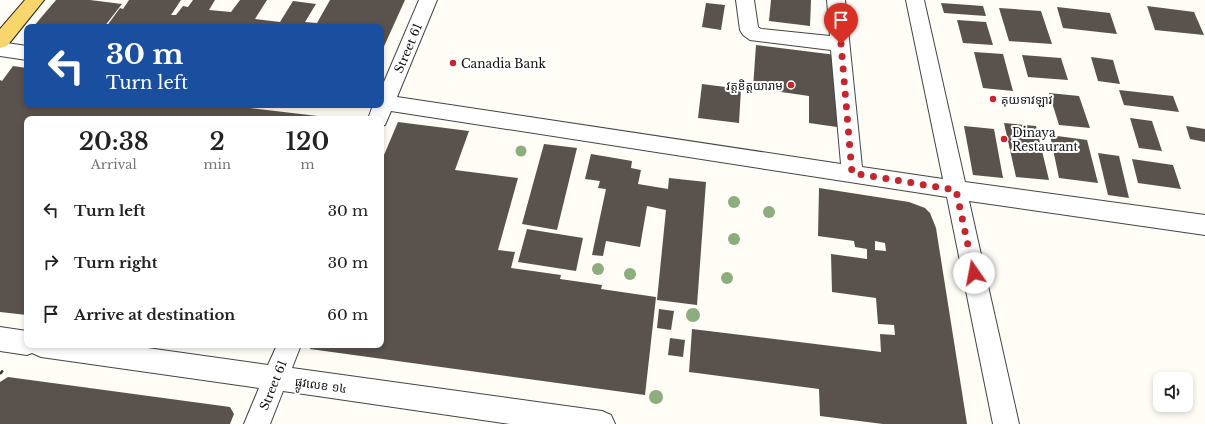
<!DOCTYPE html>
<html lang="en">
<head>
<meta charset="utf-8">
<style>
	:root { --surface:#fff; --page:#f2f2f2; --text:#222; --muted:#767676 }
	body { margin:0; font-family:"Libre Baskerville","Noto Sans Khmer",serif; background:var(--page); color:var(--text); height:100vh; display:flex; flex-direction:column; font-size:15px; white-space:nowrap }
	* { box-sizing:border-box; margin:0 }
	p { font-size:13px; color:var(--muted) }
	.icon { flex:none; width:22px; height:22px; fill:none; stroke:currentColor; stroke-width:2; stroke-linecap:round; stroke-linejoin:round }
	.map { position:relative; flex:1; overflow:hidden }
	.side { position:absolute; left:24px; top:116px; width:360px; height:232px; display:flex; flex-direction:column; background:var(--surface); border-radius:8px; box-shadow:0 2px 6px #0003 }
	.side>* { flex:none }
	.banner { position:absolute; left:24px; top:24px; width:360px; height:84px; border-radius:8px; box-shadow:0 2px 6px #0003; background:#1a4fa0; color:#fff; overflow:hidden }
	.controls { position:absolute; left:1153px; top:372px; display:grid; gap:8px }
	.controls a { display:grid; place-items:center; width:40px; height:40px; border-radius:8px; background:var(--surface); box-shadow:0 2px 6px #0003; font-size:20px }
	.pin { position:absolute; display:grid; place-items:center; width:34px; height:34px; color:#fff; margin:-41px -17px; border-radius:50% 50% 50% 0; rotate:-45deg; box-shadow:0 0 4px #0007 }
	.pin .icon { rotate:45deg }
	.me { position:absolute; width:44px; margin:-22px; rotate:348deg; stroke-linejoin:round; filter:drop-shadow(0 0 3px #0008) }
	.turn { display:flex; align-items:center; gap:14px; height:84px; padding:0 16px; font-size:18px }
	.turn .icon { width:52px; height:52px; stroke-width:2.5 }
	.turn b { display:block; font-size:28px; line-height:34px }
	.eta { display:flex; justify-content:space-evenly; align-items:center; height:68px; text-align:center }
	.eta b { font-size:24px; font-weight:600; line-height:28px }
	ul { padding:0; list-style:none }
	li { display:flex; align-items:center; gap:12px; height:52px; padding:0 16px }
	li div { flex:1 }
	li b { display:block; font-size:15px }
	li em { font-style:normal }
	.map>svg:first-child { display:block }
</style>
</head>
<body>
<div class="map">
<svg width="1205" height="424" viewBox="0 0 1205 424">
	<rect width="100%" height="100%" fill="#fffdf5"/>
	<path fill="#5a524d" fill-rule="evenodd" d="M56 0H90L122 4 104 27H33Z
		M129 0H181L171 15H176L183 6 188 7 193 0H215L209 10 231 12 240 0H267L255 19 280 22 293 1 316 4 305 22 317 23 330 0H405L381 53V27H106L120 8 123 9Z
		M771 0H811L810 26 769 21Z
		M706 3 725 5 721 30 702 27Z
		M941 3 983 6 986 16 944 13Z
		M1147 6 1194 12 1204 35 1155 30Z
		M1057 7 1110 13 1117 34 1063 28Z
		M999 8 1041 11 1052 44 1009 41Z
		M957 20 986 22 993 45 963 43Z
		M756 45 836 55 837 127 809 123V96L753 88Z
		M974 52 1003 54 1013 91 983 88Z
		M1022 55 1061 58 1068 80 1028 77Z
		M1091 57 1113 60 1120 84 1098 81Z
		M13 66 27 68V105H225L343 119H27V315L0 312V80L2 81Z
		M702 84 741 89 739 123 698 118Z
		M1119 90 1173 96 1179 112 1124 105Z
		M1049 93 1079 96 1090 128 1059 125Z
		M1130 118 1152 121 1162 151 1139 148Z
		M398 122 469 131 455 170 518 178 498 250 515 252 511 268 561 275 560 279 602 285 601 289 656 297 645 395 310 349 311 345H381V162Z
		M1004 123 1036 126 1049 180 1016 177Z
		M964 126 994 129 1003 178 973 175Z
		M1186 126 1205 129V142L1190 139Z
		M1050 135 1087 140 1098 183 1059 178Z
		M544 144 577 148 557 230 522 224Z
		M1098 153 1119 156 1129 198 1108 195Z
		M591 154 632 161 631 168 641 170 638 184 668 189 669 178 706 182 697 305 657 300 666 210 647 206 640 247 606 241 603 256 592 255 606 189 598 188 600 181 585 179Z
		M1132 159 1173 165 1181 189 1138 183Z
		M819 188 909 202 925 208 930 213 936 228 967 424H883L820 416 819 389 689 372 692 329 881 352 880 334 895 335 894 325 878 324 876 298 832 292 831 254 867 259V249L855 247 854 241 818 236ZM875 241 885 243 886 251 875 250Z
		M527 229 583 238 576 271 518 262Z
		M659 309 674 311 671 330 657 328Z
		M670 338 685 340 683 357 668 355Z
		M8 377 230 407 234 414 230 424H0V382Z"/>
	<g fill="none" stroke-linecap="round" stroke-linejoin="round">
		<defs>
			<path id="minor" d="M419 0H437L397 97 841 164 831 50 750 40 743 35 740 30 736 0H754L758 27 761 29 830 36 827 0H845L862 167 943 179 906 0H924L965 182 1205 215V235L969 201 1019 424H993L947 197 391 111 385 125 381 126V119H368L373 105H381V89Z
				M0 42 27 46V60L0 56Z
				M0 327 27 331V345H126L268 365 277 345H301L292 368 602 411 611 415 615 424H510L283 391 270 424H244L259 388 41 357 32 353 27 355 0 351Z"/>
			<path id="major" d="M25 0H44L7 46 0 48V29Z"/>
		</defs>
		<use href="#minor" stroke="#444" stroke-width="2"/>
		<use href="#major" stroke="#222" stroke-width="2"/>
		<path stroke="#333" stroke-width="2.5" stroke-dasharray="4.5 2" stroke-linecap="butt" d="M0 374 4 369"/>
		<use href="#minor" fill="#fff" fill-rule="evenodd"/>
		<use href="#major" fill="#f9d66b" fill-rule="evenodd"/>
	</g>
	<g fill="#8dad7f">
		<circle cx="521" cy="151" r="5.5"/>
		<circle cx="734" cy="202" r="6"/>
		<circle cx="769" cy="212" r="6"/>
		<circle cx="734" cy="239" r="6"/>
		<circle cx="598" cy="269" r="6"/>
		<circle cx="630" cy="274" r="6"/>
		<circle cx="727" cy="278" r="6"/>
		<circle cx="693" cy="315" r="7"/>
		<circle cx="656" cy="397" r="7"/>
	</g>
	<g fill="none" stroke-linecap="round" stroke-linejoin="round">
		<path stroke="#c4262e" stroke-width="7" stroke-dasharray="0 12.6" d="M841 44 852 173 956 190 974 273"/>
	</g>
	<g fill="#c4262e" stroke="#fff" stroke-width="1.5">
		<circle cx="453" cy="63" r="4"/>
		<circle cx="791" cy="85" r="4"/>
		<circle cx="993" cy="99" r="4"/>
		<circle cx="1004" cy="139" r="4"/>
	</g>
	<g text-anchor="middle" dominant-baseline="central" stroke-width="4" stroke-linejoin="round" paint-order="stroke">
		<g font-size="12" fill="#111" stroke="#fff">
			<text transform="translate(408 48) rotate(-67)">Street 61</text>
			<text transform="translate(273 385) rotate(-68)">Street 61</text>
			<text transform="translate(321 385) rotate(8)">ផ្លូវលេខ ១៤</text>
		</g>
		<g font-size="12" fill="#111" stroke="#fff" text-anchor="start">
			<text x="461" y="63">Canadia Bank</text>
			<text x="783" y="85" text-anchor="end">វត្តខិត្តយារាម</text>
			<text x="1001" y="99">គុយទាវឡាវ</text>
			<text x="1012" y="132">Dinaya<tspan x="1012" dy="14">Restaurant</tspan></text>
		</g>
	</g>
</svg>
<div class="controls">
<a><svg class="icon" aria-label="sound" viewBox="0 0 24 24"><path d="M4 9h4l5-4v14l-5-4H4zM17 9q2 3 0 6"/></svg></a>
</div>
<div class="pin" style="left:841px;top:44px;background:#d93025"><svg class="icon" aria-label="arrive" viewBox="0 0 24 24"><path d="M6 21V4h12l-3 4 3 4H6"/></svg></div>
<svg class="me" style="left:974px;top:273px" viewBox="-20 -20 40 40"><circle r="19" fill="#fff"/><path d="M0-13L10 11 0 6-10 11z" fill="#c4262e"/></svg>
<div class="banner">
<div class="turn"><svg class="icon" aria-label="left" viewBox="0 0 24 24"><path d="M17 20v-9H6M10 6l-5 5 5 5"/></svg><div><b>30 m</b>Turn left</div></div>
</div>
<section class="side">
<div class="eta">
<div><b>20:38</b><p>Arrival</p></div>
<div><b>2</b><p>min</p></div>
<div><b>120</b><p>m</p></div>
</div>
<ul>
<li><svg class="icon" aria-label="left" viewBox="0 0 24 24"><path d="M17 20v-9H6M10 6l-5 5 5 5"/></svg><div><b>Turn left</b></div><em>30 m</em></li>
<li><svg class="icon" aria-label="right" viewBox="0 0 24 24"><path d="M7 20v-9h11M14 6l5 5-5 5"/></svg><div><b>Turn right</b></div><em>30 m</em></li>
<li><svg class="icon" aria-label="arrive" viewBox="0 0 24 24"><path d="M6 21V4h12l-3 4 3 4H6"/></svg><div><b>Arrive at destination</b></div><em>60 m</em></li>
</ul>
</section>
</div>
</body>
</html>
